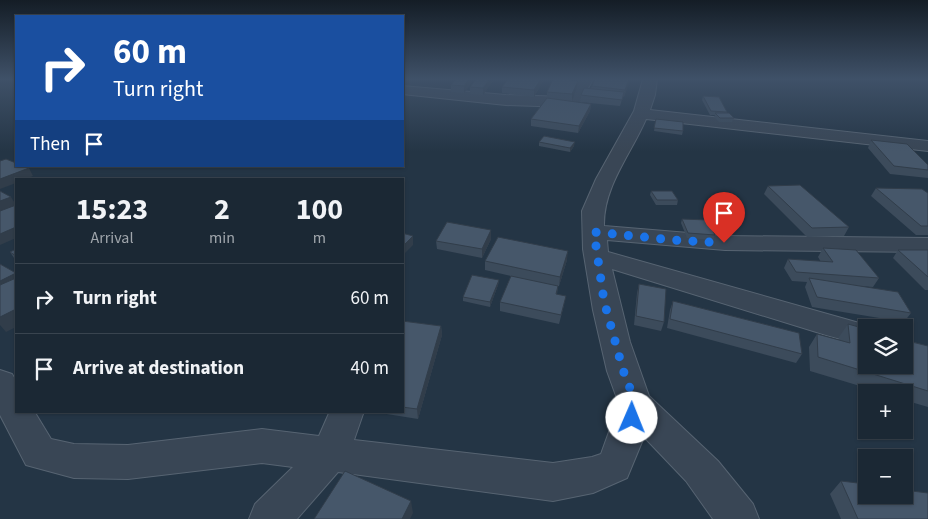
<!DOCTYPE html>
<html lang="en">
<head>
<meta charset="utf-8">
<style>
	:root { --surface:#1b2834; --page:#24303c; --text:#f1f3f6; --muted:#a0a6ac; --line:#39444f }
	body { margin:0; font-family:"Source Sans 3",sans-serif; background:var(--page); color:var(--text); height:100vh; display:flex; flex-direction:column; font-size:19px; white-space:nowrap }
	* { box-sizing:border-box; margin:0 }
	p { font-size:16px; color:var(--muted) }
	.icon { flex:none; width:28px; height:28px; fill:none; stroke:currentColor; stroke-width:2; stroke-linecap:round; stroke-linejoin:round }
	.map { position:relative; flex:1; overflow:hidden }
	.details { position:absolute; left:15px; top:178px; width:389px; height:235px; display:flex; flex-direction:column; background:var(--surface); border-radius:0px; box-shadow:0 1px 4px #0004,0 0 0 1px var(--line) }
	.details>* { flex:none }
	.hud { position:absolute; left:15px; top:15px; width:389px; height:152px; border-radius:0px; box-shadow:0 1px 4px #0004,0 0 0 1px var(--line); background:#1a4fa0; color:#fff; overflow:hidden }
	.tools { position:absolute; left:858px; top:319px; display:grid; gap:10px }
	.tools a { display:grid; place-items:center; width:55px; height:55px; border-radius:0px; background:var(--surface); box-shadow:0 1px 4px #0004,0 0 0 1px var(--line); font-size:25px }
	.pin { position:absolute; display:grid; place-items:center; width:42px; height:42px; color:#fff; margin:-51px -21px; border-radius:50% 50% 50% 0; rotate:-45deg; box-shadow:0 0 5px #0007 }
	.pin .icon { rotate:45deg }
	.me { position:absolute; width:55px; margin:-28px; rotate:1deg; stroke-linejoin:round; filter:drop-shadow(0 0 4px #0008) }
	.turn { display:flex; align-items:center; gap:18px; height:105px; padding:0 15px; font-size:22px }
	.turn .icon { width:65px; height:65px; stroke-width:2.5 }
	.turn b { display:block; font-size:35px; line-height:42px }
	.then { display:flex; align-items:center; height:48px; padding:0 15px; background:#0003; gap:10px; font-size:19px }
	.eta { display:flex; justify-content:space-evenly; align-items:center; height:85px; text-align:center }
	.eta b { font-size:30px; font-weight:700; line-height:35px }
	ul { padding:0; list-style:none }
	li { display:flex; align-items:center; gap:15px; height:70px; padding:0 15px; border-top:1px solid var(--line) }
	li div { flex:1 }
	li b { display:block; font-size:19px }
	li em { font-style:normal }
	.map>svg:first-child { display:block }
</style>
</head>
<body>
<div class="map">
<svg width="928" height="519" viewBox="0 0 928 519">
	<rect width="100%" height="100%" fill="#243545"/>
	<g fill="none" stroke-linecap="round" stroke-linejoin="round">
		<defs>
			<path id="minor" d="M579 79H593L580 103 568 107 506 105 402 94V86L506 95 567 97Z
				M643 79H657L655 95 650 110 928 141V151L646 119C631 154 603 187 604 226L725 236 928 238V252L725 250 607 240 608 252 877 328H866V346L826 335 612 269 630 342 649 396 718 461 753 504 759 519H713L686 481 644 437 627 478 593 493 553 501 338 472 297 519H249L255 504 293 467 262 463 128 479 74 478 26 465 0 415V370L12 374 16 381V411H34L51 439 74 444 128 445 262 429 319 436 330 411H364L354 440 553 463 592 457 601 454 619 404 607 371 593 310 583 249 582 211 596 179 634 111Z"/>
		</defs>
		<use href="#minor" stroke="#576472" stroke-width="2"/>
		<use href="#minor" fill="#394655" fill-rule="evenodd"/>
	</g>
	<path fill="#3c4b5b" d="M456 79H474L464 93 451 92V85Z
		M494 79 483 95 470 94V87Z
		M595 79H630L624 97 623 96 620 106 580 102 581 95 591 88 592 86Z
		M543 81 534 97 502 93V87Z
		M577 87 572 101 591 104 590 111 578 133 531 126V119L547 98V92Z
		M703 96 727 112V113L734 118 732 122H719L714 117 715 115H710L702 100Z
		M656 119 683 131 682 135 654 131Z
		M871 140 928 165V178L890 174 868 148Z
		M539 142 574 146 570 152 539 146Z
		M768 186 849 227 844 236 807 237 764 194Z
		M876 188 928 193V235H916L871 196Z
		M651 191 678 200 677 205H656L650 195Z
		M682 219 715 235 713 240 687 238 681 223Z
		M491 239 482 258 437 249 436 241Z
		M823 248 879 278 873 287 859 286 911 313 904 322 812 307 805 287 807 282 792 281 784 268 788 259 821 262 818 257Z
		M16 249V261L10 252Z
		M898 250H928V290H925L893 258Z
		M567 260 559 286H558L557 294 564 305 559 324 500 311V302L511 276 485 270V261Z
		M499 280 498 285 490 307 463 301V297Z
		M639 284 664 322 661 331 634 325 637 293Z
		M673 301 802 354 796 363 667 328 670 310Z
		M402 321 441 326 442 335 418 419 368 411H402Z
		M848 324 928 346V407L904 400V392H880L810 371 809 347 817 334 839 340V337Z
		M841 481 928 519H841L830 494Z"/>
	<path fill="#313d4a" d="M469 79H474L464 93V86Z
		M490 79H494L483 95V88Z
		M541 79H543V81L534 97V90Z
		M629 79H630L624 97 625 90Z
		M578 81 577 87 572 101V94Z
		M591 104 590 111 578 133 579 126Z
		M575 142 574 146 570 152V148Z
		M29 168 33 176 26 179H16V183L0 189V179Z
		M11 197 16 205 0 212V201Z
		M16 227V238L0 245V234Z
		M491 230V239L482 258V249Z
		M413 236V245L402 256V247Z
		M568 251 567 260 559 286 560 277Z
		M16 273V285L0 294V281Z
		M499 280 498 285 490 307V302Z
		M16 309V327L6 332 0 325V317Z
		M441 326 442 335 418 419 417 409Z
		M411 501 413 513 410 519H402Z"/>
	<path fill="#46576a" stroke="#313d4a" d="M456 79H469L464 86 451 85Z
		M476 79H490L483 88 470 87Z
		M508 79H541L534 90 502 87Z
		M553 79H566L578 81 572 94 547 92Z
		M595 79H629L625 90 592 86Z
		M584 88 624 92 622 100 581 95Z
		M703 96 719 97 727 112 711 111Z
		M547 98 591 104 579 126 531 119Z
		M715 113H729L734 118H720Z
		M656 119 683 122V131L654 128Z
		M544 136 575 142 570 148 539 142Z
		M871 140 907 144 928 165V170L894 166Z
		M6 159 16 163V166H25L29 168 0 179V161Z
		M800 185 849 227 812 228 768 186Z
		M876 188 922 189 928 193V226H921Z
		M0 191 11 197 0 201Z
		M651 191H672L678 200H657Z
		M16 205V227L0 234V211Z
		M682 219 708 220 715 235 688 233Z
		M447 222 491 230 482 249 436 241Z
		M402 233 413 236 402 247Z
		M498 237 568 251 560 277 485 261Z
		M823 248 856 250 879 278 796 272 788 259 833 262Z
		M16 249V256L10 252Z
		M898 250H928V277Z
		M0 264 16 273 0 281Z
		M472 275 499 280 490 302 463 297Z
		M511 276 558 286 556 294 566 296 561 315 500 302Z
		M16 278V309L0 317V285Z
		M809 278 898 292 911 313 817 297Z
		M639 284 666 289 664 322 636 316Z
		M673 301 799 333 802 354 670 319Z
		M402 321 441 326 417 409 402 407Z
		M848 324 866 329V365H904V340L928 346V391L818 357 817 334 850 343Z
		M345 471 411 501 402 519H314Z
		M841 481 866 484V495H904V490L928 493V519H858Z"/>
	<linearGradient id="sky" x2="0" y2="1"><stop stop-color="#141d26"/><stop offset="0.52" stop-color="#3f5168"/><stop offset="1" stop-color="#3f5168" stop-opacity="0"/></linearGradient>
	<rect width="928" height="152" fill="url(#sky)"/>
	<g fill="none" stroke-linecap="round" stroke-linejoin="round">
		<path stroke="#1a73e8" stroke-width="9" stroke-dasharray="0 16.2" d="M632 418 636 404 623 370 604 301 594 232 673 240 724 243"/>
	</g>
</svg>
<div class="tools">
<a><svg class="icon" aria-label="layers" viewBox="0 0 24 24"><path d="M12 4l9 5-9 5-9-5zM3 14l9 5 9-5"/></svg></a>
<a>+</a>
<a>−</a>
</div>
<div class="pin" style="left:724px;top:243px;background:#d93025"><svg class="icon" aria-label="arrive" viewBox="0 0 24 24"><path d="M6 21V4h12l-3 4 3 4H6"/></svg></div>
<svg class="me" style="left:632px;top:418px" viewBox="-20 -20 40 40"><circle r="19" fill="#fff"/><path d="M0-13L10 11 0 6-10 11z" fill="#1a73e8"/></svg>
<div class="hud">
<div class="turn"><svg class="icon" aria-label="right" viewBox="0 0 24 24"><path d="M7 20v-9h11M14 6l5 5-5 5"/></svg><div><b>60 m</b>Turn right</div></div>
<div class="then">Then<svg class="icon" aria-label="arrive" viewBox="0 0 24 24"><path d="M6 21V4h12l-3 4 3 4H6"/></svg></div>
</div>
<section class="details">
<div class="eta">
<div><b>15:23</b><p>Arrival</p></div>
<div><b>2</b><p>min</p></div>
<div><b>100</b><p>m</p></div>
</div>
<ul>
<li><svg class="icon" aria-label="right" viewBox="0 0 24 24"><path d="M7 20v-9h11M14 6l5 5-5 5"/></svg><div><b>Turn right</b></div><em>60 m</em></li>
<li><svg class="icon" aria-label="arrive" viewBox="0 0 24 24"><path d="M6 21V4h12l-3 4 3 4H6"/></svg><div><b>Arrive at destination</b></div><em>40 m</em></li>
</ul>
</section>
</div>
</body>
</html>
